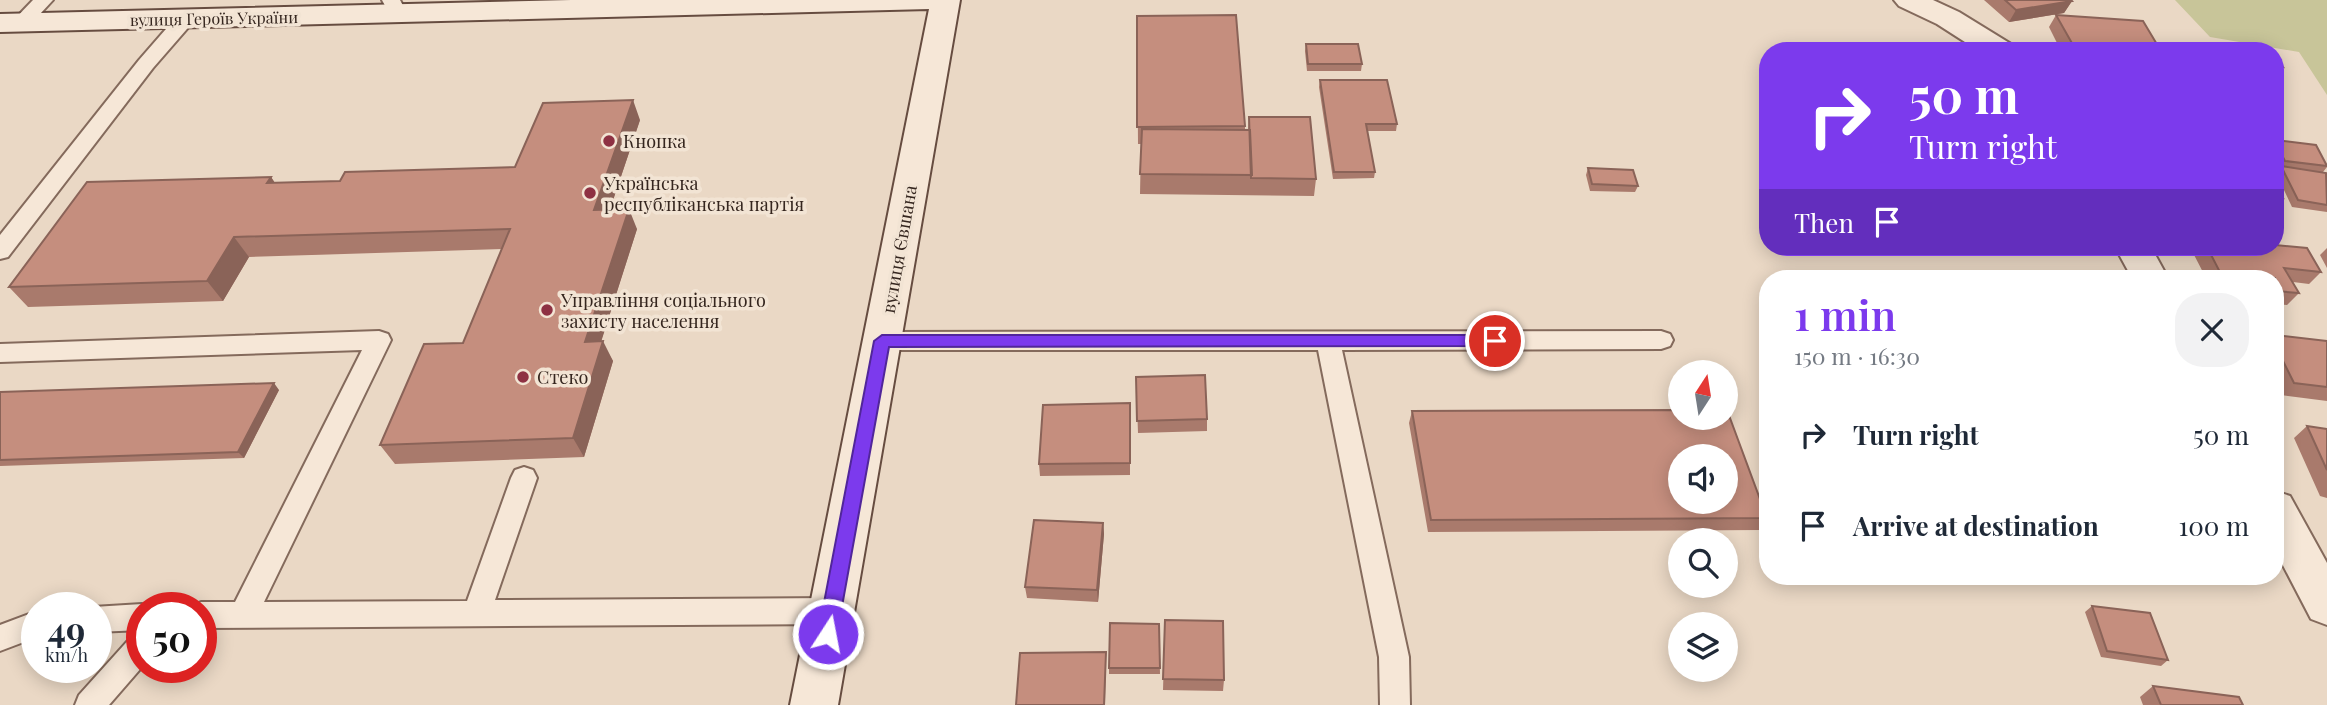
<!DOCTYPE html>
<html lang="en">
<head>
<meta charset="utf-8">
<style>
	:root { --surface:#fff; --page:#f2f2f3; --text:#1f2937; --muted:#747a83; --accent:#7c3aed }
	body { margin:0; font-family:"Playfair Display",serif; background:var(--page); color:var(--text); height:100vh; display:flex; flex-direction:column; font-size:26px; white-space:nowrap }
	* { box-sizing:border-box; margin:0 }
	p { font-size:23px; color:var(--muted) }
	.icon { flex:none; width:38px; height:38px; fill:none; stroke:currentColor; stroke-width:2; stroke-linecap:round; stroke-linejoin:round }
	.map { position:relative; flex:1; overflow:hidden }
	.panel { position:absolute; left:1759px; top:270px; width:525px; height:315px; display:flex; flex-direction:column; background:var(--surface); border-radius:28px; box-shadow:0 4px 18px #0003 }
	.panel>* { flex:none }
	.top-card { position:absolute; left:1759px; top:42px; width:525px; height:214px; border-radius:28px; box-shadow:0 4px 18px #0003; background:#7c3aed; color:#fff; overflow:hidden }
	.needle { width:46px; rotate:12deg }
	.fabs { position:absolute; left:1668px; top:360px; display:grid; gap:14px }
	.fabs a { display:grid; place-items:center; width:70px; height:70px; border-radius:50%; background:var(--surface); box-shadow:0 4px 18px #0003; font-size:35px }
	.speed { position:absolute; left:21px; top:592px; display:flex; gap:14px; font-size:35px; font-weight:700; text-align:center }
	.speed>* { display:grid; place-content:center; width:91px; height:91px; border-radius:50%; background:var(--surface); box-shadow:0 4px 18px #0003; line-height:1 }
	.speed small { font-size:18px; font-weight:400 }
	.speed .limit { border:10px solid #d22; background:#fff; color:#111 }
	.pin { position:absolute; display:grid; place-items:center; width:60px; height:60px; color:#fff; margin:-30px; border:4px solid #fff; border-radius:50%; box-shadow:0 2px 7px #0007 }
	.me { position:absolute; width:77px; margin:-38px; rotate:11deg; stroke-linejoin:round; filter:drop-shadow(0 0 5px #0008) }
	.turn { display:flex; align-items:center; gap:24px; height:147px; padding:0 35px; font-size:32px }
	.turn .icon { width:91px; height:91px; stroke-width:2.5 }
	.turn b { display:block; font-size:49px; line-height:60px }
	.then { display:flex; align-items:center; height:66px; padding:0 35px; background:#0003; gap:14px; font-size:26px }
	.round { display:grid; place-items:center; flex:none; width:74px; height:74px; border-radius:28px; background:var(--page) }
	.headline { display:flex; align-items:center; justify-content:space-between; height:119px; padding:0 35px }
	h1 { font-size:42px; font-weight:600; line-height:52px; color:var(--accent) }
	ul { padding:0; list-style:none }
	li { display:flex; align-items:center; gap:21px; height:91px; padding:0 35px }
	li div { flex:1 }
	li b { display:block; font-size:26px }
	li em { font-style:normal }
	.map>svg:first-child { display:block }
</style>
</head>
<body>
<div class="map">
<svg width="2327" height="705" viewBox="0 0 2327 705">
	<rect width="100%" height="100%" fill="#ead8c5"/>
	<path fill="#c8c599" d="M2175 0H2327V95L2299 52 2210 37Z"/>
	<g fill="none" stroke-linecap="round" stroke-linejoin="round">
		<defs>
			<path id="lane" d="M33 0H53L28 27H14L11 23Z
				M382 0H400L407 13 405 17H391Z
				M186 12 193 14 196 18 193 22 153 68 8 257 0 259V235L139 60 179 14Z
				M379 331 388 334 391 340 264 602 467 601 511 478 515 470 524 467 533 470 537 478 495 600 832 598 842 602 846 611 842 620 832 624 201 628V607L191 606 201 602H235L362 350 0 362V344Z
				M1661 331 1670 334 1673 340 1670 346 1661 349 1342 350 1409 657 1410 705H1380L1379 657 1318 350H882L873 347 870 341 873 335 882 332Z
				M142 604 150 607H142V630L96 632V607H93Z
				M37 611V637L0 651V625Z
				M142 632V667L109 705H75L79 695 132 636Z"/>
			<path id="street" d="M1894 0H1933L1959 12 2011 44 2015 51H1979L1937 24 1899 6Z
				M2115 247H2151L2168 278H2132Z
				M2275 491 2290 496 2327 563V625L2311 619 2275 550Z"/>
			<path id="secondary" d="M571 0H960L838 705H790L929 9 0 32V14Z"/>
		</defs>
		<use href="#lane" stroke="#846a5c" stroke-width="4"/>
		<use href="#street" stroke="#846a5c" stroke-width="4"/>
		<use href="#secondary" stroke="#664c40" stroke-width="4"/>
		<use href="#lane" fill="#f6e7d7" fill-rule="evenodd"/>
		<use href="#street" fill="#f6e7d7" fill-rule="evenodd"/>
		<use href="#secondary" fill="#f6e7d7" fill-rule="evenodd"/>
	</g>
	<path fill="#a97a6c" d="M1984 0H2071L2072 1 2064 13 2009 22Z
		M2056 15 2161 51H2061L2049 27Z
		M1137 16 1245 126V130H1248L1249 117 1316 179 1314 196 1140 194 1141 144H1138Z
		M1306 44 1362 64 1361 71H1307L1305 51Z
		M2275 55 2283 67 2275 77Z
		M1320 80 1397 124 1396 131H1367L1375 172 1374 178 1333 179 1319 87Z
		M640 120 610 209 637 229 601 341 613 361 584 457 395 464 380 445 463 343 502 249 249 257 223 301 28 307 9 287 271 177 275 183 340 181 515 167Z
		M2275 140 2327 164V167L2323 172 2327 174V212L2292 207 2276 173 2280 168 2275 159Z
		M1588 168 1638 186 1635 192 1590 191 1586 175Z
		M2275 183 2283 198 2275 207Z
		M2193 247H2275L2321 272 2309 284 2293 282 2299 293 2287 305 2275 304V278H2206L2191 249Z
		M2327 248V268L2320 255Z
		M2275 335 2327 341V401L2281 395 2275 382Z
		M1136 377 1207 419V431L1138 433Z
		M279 390 244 458 0 466V392Z
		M1130 403V475L1040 476 1039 464Z
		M1412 411 1767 518 1760 530 1428 532 1409 423Z
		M2307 426 2327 429V498L2320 496 2294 438Z
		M1103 523 1104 534 1098 602 1027 598 1025 587Z
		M2092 606 2168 660 2161 666 2101 657 2085 612Z
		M1165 620 1224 680 1223 691 1163 690Z
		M1159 624 1160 674H1109V668Z
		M2153 686 2243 705H2143L2140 697Z"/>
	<path fill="#8a6358" d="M2072 1 2064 13 2009 22 2016 10Z
		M633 100 640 120 603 230 594 210Z
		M271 177 284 197 267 183Z
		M629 209 637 229 595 361 585 342Z
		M234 237 249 257 223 301 207 281Z
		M603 341 613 361 584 457 573 438Z
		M274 383 279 390 244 458 238 452Z
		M1103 523 1104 534 1098 602 1097 590Z
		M1106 652 1105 705H1104Z"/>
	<path fill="#c58e7e" stroke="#8a6358" stroke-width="2" fill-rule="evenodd" d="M2005 0H2071L2072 1 2016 10Z
		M1236 15 1245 126 1137 127V16Z
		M2056 15 2143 21 2161 51 2073 45Z
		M1306 44H1358L1362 64H1308Z
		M2181 46 2238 51H2184Z
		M2275 55 2283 67 2275 66Z
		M1320 80H1387L1397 124H1366L1375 172H1334Z
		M633 100 594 210 629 209 585 342 603 341 573 438 380 445 424 344 463 343 510 229 234 237 207 281 9 287 87 182 271 177 267 183 340 181 345 172 515 167 543 103Z
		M1249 117H1310L1316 179 1251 178Z
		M1142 129 1250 130 1252 175 1140 174Z
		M2275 140 2316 145 2327 166 2285 161 2275 142Z
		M2281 166 2326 173 2327 205 2298 200Z
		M1588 168 1633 170 1638 186 1592 184Z
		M2275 183 2283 198 2275 197Z
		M2275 210 2280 219H2275Z
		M2275 245 2307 248 2321 272 2284 268 2299 293 2275 291V278H2223L2207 247H2275Z
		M2275 335 2327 341V387L2294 383 2275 345Z
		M1205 375 1207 419 1137 421 1136 377Z
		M274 383 238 452 0 460V392Z
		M1130 403V463L1039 464 1043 405Z
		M1680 410V418H1726V410H1727L1767 518 1431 520 1412 411ZM1680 457H1726V502H1680Z
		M2307 426 2327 429V470Z
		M1034 520 1103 523 1097 590 1025 587Z
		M2092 606 2150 613 2168 660 2107 651Z
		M1165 620 1223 621 1224 680 1163 679Z
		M1110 623 1159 624 1160 668H1109Z
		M1106 652 1104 705H1016L1020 653Z
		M2153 686 2239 697 2243 705H2161Z"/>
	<path fill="#7c3aed" stroke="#51269a" stroke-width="2" d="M882 335H1495L1503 341 1495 346 889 347 837 634 834 640 828 643 821 640 818 634 874 341Z"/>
	<g fill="#8e3143" stroke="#f2e4d4" stroke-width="2.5">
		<circle cx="609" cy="141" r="7"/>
		<circle cx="590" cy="193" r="7"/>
		<circle cx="547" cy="310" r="7"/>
		<circle cx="523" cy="377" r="7"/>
	</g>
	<g text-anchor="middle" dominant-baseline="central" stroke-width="7" stroke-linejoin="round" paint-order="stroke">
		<g font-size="16" fill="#35261f" stroke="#f2e4d4">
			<text transform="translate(214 18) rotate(-1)">вулиця Героїв України</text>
		</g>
		<g font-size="18" fill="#35261f" stroke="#f2e4d4" text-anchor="start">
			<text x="623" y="141">Кнопка</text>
			<text x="604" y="183">Українська<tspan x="604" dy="21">республіканська партія</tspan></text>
			<text x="561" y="300">Управління соціального<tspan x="561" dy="21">захисту населення</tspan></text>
			<text x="537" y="377">Стеко</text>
		</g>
		<g font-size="18" fill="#35261f" stroke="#f2e4d4">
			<text transform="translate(899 249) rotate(-80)">вулиця Євшана</text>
		</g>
	</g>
</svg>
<div class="fabs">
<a><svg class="needle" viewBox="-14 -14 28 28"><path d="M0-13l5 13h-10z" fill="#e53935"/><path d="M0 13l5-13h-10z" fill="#747a83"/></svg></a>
<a><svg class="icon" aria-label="sound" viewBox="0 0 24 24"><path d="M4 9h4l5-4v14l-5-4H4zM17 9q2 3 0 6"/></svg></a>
<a><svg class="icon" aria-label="search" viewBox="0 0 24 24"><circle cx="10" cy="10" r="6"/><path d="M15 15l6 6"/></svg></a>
<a><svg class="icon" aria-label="layers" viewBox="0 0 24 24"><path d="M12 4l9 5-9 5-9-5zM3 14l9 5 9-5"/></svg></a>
</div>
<div class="speed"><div>49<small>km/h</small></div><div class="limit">50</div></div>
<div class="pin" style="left:1495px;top:341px;background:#d93025"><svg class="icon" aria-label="arrive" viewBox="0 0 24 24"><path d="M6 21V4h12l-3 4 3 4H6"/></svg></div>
<svg class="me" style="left:828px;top:634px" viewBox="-20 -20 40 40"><circle r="17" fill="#7c3aed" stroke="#fff" stroke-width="3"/><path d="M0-11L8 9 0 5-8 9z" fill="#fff"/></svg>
<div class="top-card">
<div class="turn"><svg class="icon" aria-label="right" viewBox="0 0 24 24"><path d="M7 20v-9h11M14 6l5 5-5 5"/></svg><div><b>50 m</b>Turn right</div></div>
<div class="then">Then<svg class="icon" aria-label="arrive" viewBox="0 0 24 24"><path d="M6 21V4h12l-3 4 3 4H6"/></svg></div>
</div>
<section class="panel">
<div class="headline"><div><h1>1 min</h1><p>150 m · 16:30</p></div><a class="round"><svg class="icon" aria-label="close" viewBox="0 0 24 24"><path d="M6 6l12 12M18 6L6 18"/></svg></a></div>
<ul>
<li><svg class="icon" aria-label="right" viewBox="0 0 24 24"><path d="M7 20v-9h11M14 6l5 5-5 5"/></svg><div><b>Turn right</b></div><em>50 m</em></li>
<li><svg class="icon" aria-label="arrive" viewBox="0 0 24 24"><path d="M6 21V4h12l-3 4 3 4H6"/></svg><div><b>Arrive at destination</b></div><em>100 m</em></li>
</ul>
</section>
</div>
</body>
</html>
